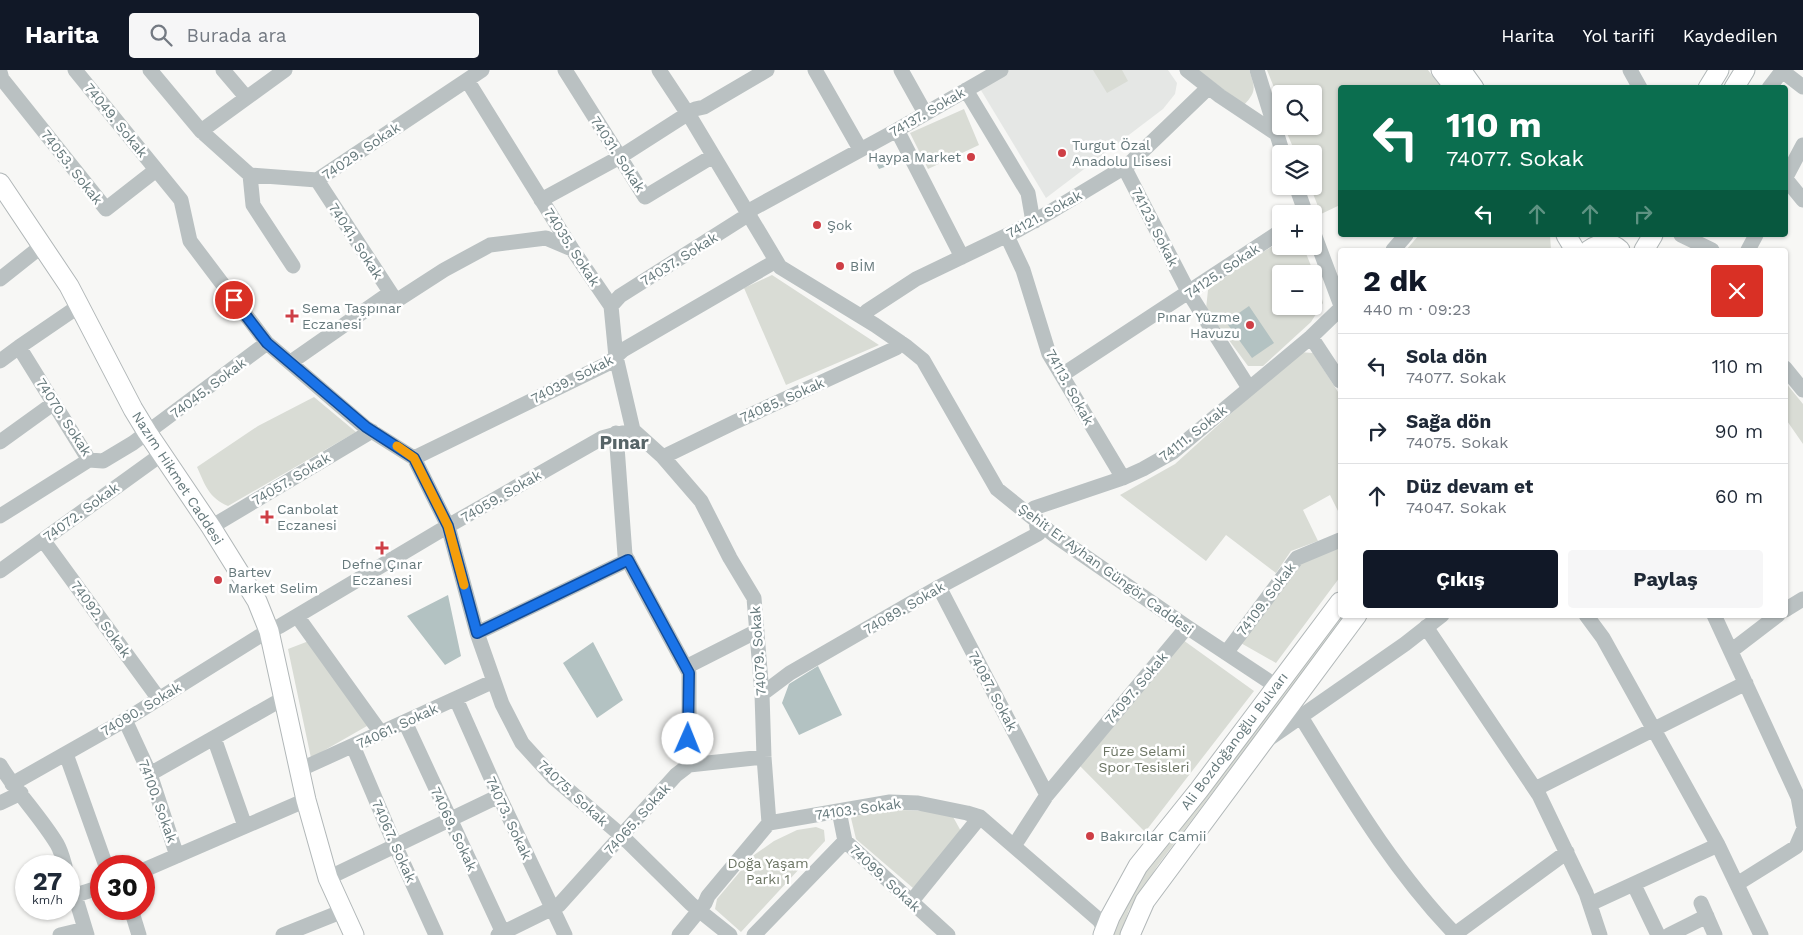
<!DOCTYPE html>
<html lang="tr">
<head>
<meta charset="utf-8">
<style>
	:root { --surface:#fff; --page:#f6f6f7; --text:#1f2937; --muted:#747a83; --line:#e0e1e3; --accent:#111827 }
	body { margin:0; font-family:"Work Sans",sans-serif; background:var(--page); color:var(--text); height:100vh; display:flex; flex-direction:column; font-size:19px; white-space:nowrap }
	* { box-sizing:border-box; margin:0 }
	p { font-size:16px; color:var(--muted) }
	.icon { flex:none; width:28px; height:28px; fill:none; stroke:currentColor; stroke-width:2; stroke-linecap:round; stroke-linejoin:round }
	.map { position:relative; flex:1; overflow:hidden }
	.details { position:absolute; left:1338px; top:178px; width:450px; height:370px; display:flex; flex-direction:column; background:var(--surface); border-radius:5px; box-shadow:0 1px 4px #0004 }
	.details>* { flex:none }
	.guide { position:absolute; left:1338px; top:15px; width:450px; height:152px; border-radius:5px; box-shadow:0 1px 4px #0004; background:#0b6e4f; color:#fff; overflow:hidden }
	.controls { position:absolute; left:1272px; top:15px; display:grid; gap:10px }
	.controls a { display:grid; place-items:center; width:50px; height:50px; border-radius:5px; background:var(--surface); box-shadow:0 1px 4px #0004; font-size:25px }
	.speed { position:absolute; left:15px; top:785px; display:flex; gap:10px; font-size:25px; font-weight:700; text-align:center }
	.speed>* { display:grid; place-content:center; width:65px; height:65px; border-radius:50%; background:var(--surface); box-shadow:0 1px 4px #0004; line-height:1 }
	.speed small { font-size:12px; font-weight:400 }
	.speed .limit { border:8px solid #d22; background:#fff; color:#111 }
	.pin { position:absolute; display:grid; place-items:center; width:42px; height:42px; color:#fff; margin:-21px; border:2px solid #fff; border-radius:50%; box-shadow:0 1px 5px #0007 }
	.me { position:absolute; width:55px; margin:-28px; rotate:1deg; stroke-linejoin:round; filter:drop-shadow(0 0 4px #0008) }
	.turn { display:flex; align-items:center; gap:18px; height:105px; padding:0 25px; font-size:22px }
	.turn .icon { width:65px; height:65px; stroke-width:2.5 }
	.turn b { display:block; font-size:35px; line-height:42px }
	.lanes { display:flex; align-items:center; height:48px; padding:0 25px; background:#0003; justify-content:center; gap:25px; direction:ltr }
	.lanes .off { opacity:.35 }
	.round { display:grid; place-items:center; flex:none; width:52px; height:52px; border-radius:5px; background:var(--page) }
	.summary { display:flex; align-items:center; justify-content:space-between; height:85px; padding:0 25px }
	h1 { font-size:30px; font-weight:700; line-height:38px; color:var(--accent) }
	.button { display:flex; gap:10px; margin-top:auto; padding:10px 25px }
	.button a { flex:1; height:58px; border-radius:5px; background:var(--accent); color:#fff; font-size:20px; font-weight:700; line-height:58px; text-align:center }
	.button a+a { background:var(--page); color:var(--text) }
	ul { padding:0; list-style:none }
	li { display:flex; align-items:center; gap:15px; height:65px; padding:0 25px; border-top:1px solid var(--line) }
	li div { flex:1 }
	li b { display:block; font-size:19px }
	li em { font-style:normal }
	header { display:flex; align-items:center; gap:30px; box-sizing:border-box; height:70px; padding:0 25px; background:var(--accent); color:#fff }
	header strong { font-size:24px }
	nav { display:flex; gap:28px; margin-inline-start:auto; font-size:18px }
	.search { width:350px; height:45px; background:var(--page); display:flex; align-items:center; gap:12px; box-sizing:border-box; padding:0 18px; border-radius:5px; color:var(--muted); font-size:19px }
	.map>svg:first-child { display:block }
</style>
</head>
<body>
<header>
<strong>Harita</strong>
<div class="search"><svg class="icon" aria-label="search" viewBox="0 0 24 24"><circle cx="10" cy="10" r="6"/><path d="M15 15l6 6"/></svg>Burada ara</div>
<nav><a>Harita</a><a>Yol tarifi</a><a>Kaydedilen</a></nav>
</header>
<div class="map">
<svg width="1803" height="865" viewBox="0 0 1803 865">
	<rect width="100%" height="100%" fill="#f7f7f5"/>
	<path fill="#e5e7e5" d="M1009 0H1168L1177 13 1175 24 1163 39 1046 128 979 17Z"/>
	<path fill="#d9dcd5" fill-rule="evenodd" d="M1093 0H1122L1128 11 1107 23Z
		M1198 0H1249C1255 17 1257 21 1244 35Z
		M1267 0H1428L1441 17 1340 18V135L1321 144 1310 116H1314V84H1296L1286 61 1288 56H1314V24H1281V35Z
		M964 39 979 75 928 99 910 63Z
		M1419 165H1550L1551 180H1406Z
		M1281 171V176H1303L1318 213 1323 233 1311 252 1263 296H1248L1206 239 1208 220 1240 196ZM1281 204H1314V236H1281Z
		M772 205 879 275 786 315 744 218Z
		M1299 282 1313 283 1340 325V445L1330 425 1303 440 1318 471 1291 481 1276 503 1226 465 1206 491 1120 425 1175 394Z
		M1785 312 1803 334V374L1785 348Z
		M314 327 356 362 228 436C209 428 205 415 197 397L258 356Z
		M1340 475V507L1276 593 1239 572 1300 489Z
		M1341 545H1346L1158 795 1129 840 1120 865H1112L1123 838 1152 792Z
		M314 569 374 652 311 688 288 579Z
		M1183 570 1254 621 1145 762 1079 695Z
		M877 739 925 741 952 745 962 763 913 818 856 769 851 748Z
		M816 757 824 760 825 771 741 862 715 839 717 829 754 785 774 771 797 760Z"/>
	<path fill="#b3c2c2" d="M885 83 893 94 879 99 874 89Z
		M1249 236 1274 273 1252 288 1226 252Z
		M448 525 461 586 445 595 407 546Z
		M593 572 623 630 597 648 563 593Z
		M818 596 842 645 799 665 782 633 789 614Z"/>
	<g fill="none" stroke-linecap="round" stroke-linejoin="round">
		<defs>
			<path id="major" d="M1441 0 1455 18
				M1461 0 1474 18
				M1708 18 1719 0
				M1734 18 1745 0
				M0 113 69 216 133 339 147 362 211 457 257 531 269 561 306 730 328 808 354 865
				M1566 165 1575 180
				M1589 180C1599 173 1611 171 1620 180
				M1644 180 1653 165
				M1103 865 1110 847 1138 796 1199 720 1340 532
				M1130 865 1145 831 1357 545"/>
		</defs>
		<use href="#major" stroke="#b1b7b8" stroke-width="21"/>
		<path stroke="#bac1c2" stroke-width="15" d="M75 0 181 130 190 171 267 273 365 357 414 388 448 456 477 563 502 634 522 673 553 707 622 766 691 834 730 865
			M150 0 201 61 250 105 317 110 482 0
			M223 0 246 27
			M565 0 645 127 713 86
			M659 0 692 50 780 197 875 255 907 277 923 290 997 419 1054 465 1187 557 1276 616
			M815 0 860 79
			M901 0 925 43
			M1187 0 1220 26 1277 64
			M1257 0 1283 84
			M1630 0 1640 18
			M1781 0 1803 17
			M0 2 2 9 106 139 156 100
			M467 10 572 179 611 236 616 287 633 360
			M1769 18 1782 1
			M966 20 1028 123 1032 146 1035 151
			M897 60 962 187
			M201 61 285 0
			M1124 97 1189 223 1249 318
			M250 105 253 135 293 196
			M1785 108 1803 130
			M1785 109 1803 75
			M317 110 396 231 444 200 490 175 546 168 572 179
			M1296 116 1306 144
			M541 130 620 87 695 39 704 37 767 0
			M1314 164 1340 233
			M1681 165 1712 180
			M1007 166 1023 200 1049 284 1123 408
			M1393 180 1406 165
			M1748 180 1756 165
			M0 209 43 175
			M611 236 620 226 743 148 754 138 897 60 1001 0
			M863 247 867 241 916 209 1018 160 1050 142 1128 95 1208 18
			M1311 267 1340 311
			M19 277 89 390 103 391 133 373 267 273
			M0 291 19 277 79 236
			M291 292 390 223
			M1785 298 1803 320
			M1062 305 1281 161
			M633 360 663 387 701 431 730 488 754 528 762 624 764 687 769 753
			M616 363 625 485 689 603V695
			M0 372 54 333
			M663 387 735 352 896 278 900 272
			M414 388 609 293 623 280 776 191
			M0 446 89 390
			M211 457 372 361
			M43 470 159 629
			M0 501 162 384
			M939 517 1047 725
			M1785 540 1803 529
			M1586 545 1603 568 1718 775 1761 865
			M1714 545 1798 727 1803 754
			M297 546 381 663
			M1426 557 1539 725 1586 823 1600 865
			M477 563 628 490
			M1731 581 1778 545
			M1226 583 1297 488 1340 470
			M686 597 757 561
			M762 624 790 603 939 517 1038 464 1034 438 1123 408 1143 399 1173 382 1311 267 1340 239
			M456 629 499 726 565 865
			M1301 647C1348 723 1393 800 1456 865
			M125 650 150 704 177 786
			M405 652 504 865
			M214 668 245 756
			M1270 668 1405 574 1442 545
			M353 676 395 775 436 865
			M66 684 106 796
			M0 695C17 723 40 746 57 774 61 781 63 789 65 796
			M689 695 764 687
			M299 700 494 611
			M150 704 284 628
			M12 714 125 650 258 567 280 556 448 456 602 368C612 364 624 364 633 360
			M1535 719 1746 613
			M0 733 21 723
			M839 741 845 771 948 865
			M1014 776 1047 725 1187 557
			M144 800 306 730
			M69 806 87 865
			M328 808 499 726
			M1737 814 1796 777 1803 761
			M1634 815 1658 865
			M76 825 101 817
			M911 832 980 747
			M1701 833 1715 865
			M1590 834 1718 775
			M131 839 139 865
			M1455 864 1567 782
			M60 865 85 859
			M283 865 343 841
			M498 865 559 835 676 705 689 695
			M679 865 705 833 708 826 769 753 890 732 918 733 967 743 980 747 1099 850 1105 860
			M754 865 845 771
			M1669 865 1707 846"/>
		<use href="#major" stroke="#fff" stroke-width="19"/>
	</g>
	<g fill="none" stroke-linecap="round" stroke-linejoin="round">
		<defs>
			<path id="route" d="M234 230 267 273 366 357 414 388 448 456 477 563 628 490 689 603 688 669"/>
		</defs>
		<use href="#route" stroke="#114b97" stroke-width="12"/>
		<use href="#route" stroke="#1a73e8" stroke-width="9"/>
		<path stroke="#f59e0b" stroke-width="9" d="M397 376 414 388 448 456 464 515"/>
	</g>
	<g fill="#ce3f46" stroke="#fff" stroke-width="2">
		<circle cx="1062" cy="83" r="5"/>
		<circle cx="971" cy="87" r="5"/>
		<circle cx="817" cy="155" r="5"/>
		<circle cx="840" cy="196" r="5"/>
		<path d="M289.5 238.5h5v5h5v5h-5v5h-5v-5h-5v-5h5z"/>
		<circle cx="1250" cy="255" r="5"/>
		<path d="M264.5 439.5h5v5h5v5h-5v5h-5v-5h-5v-5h5z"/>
		<path d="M379.5 470.5h5v5h5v5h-5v5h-5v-5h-5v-5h5z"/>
		<circle cx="218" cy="510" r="5"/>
		<circle cx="1090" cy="766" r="5"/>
	</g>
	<g text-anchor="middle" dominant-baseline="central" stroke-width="5" stroke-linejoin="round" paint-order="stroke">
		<g font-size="14" fill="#66797c" stroke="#fff">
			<text transform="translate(927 42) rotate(-30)">74137. Sokak</text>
			<text transform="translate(116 50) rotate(51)">74049. Sokak</text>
			<text transform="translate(361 81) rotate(-34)">74029. Sokak</text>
			<text transform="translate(618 84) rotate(57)">74031. Sokak</text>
			<text transform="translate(72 97) rotate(52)">74053. Sokak</text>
			<text transform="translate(1044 144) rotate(-29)">74121. Sokak</text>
			<text transform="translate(1155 157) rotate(63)">74123. Sokak</text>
			<text transform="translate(356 171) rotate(57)">74041. Sokak</text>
			<text transform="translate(572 177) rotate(57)">74035. Sokak</text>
			<text transform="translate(679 189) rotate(-32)">74037. Sokak</text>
			<text transform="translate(1222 201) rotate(-34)">74125. Sokak</text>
			<text transform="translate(572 309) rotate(-27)">74039. Sokak</text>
			<text transform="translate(1070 317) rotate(61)">74113. Sokak</text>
			<text transform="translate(208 318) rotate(-37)">74045. Sokak</text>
			<text transform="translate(782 330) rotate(-24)">74085. Sokak</text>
			<text transform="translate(64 347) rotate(57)">74070. Sokak</text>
			<text transform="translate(1193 363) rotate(-38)">74111. Sokak</text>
			<text transform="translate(178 408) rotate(57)">Nazım Hikmet Caddesi</text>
			<text transform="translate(291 409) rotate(-31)">74057. Sokak</text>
			<text transform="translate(501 426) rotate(-30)">74059. Sokak</text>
			<text transform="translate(81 442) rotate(-36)">74072. Sokak</text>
			<text transform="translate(1106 499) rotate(36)">Şehit Er Ayhan Güngör Caddesi</text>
			<text transform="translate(1266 529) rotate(-53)">74109. Sokak</text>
			<text transform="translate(904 538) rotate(-30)">74089. Sokak</text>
			<text transform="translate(101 549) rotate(54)">74092. Sokak</text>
			<text transform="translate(758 581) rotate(-94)">74079. Sokak</text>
			<text transform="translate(1136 618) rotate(-50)">74097. Sokak</text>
			<text transform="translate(993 621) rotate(62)">74087. Sokak</text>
			<text transform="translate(141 639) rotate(-31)">74090. Sokak</text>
			<text transform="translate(397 656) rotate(-25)">74061. Sokak</text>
			<text transform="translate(1234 671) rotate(-53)">Ali Bozdoğanoğlu Bulvarı</text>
			<text transform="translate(573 723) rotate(43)">74075. Sokak</text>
			<text transform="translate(158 731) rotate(70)">74100. Sokak</text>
			<text transform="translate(858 739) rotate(-8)">74103. Sokak</text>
			<text transform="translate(509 748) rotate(65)">74073. Sokak</text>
			<text transform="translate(637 749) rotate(-48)">74065. Sokak</text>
			<text transform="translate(454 759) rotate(65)">74069. Sokak</text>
			<text transform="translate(394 771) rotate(66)">74067. Sokak</text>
			<text transform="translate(885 808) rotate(43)">74099. Sokak</text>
		</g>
		<g font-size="14" fill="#66797c" stroke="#fff" text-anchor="start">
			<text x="1072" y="75">Turgut Özal<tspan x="1072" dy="16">Anadolu Lisesi</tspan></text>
			<text x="961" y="87" text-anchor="end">Haypa Market</text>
			<text x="827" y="155">Şok</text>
			<text x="850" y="196">BİM</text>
			<text x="302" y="238">Sema Taşpınar<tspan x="302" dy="16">Eczanesi</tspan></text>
			<text x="1240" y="247" text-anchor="end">Pınar Yüzme<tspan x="1240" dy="16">Havuzu</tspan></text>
			<text x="277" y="439">Canbolat<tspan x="277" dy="16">Eczanesi</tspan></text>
			<text x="382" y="494" text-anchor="middle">Defne Çınar<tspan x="382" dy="16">Eczanesi</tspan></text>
			<text x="228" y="502">Bartev<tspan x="228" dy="16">Market Selim</tspan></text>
			<text x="1100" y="766">Bakırcılar Camii</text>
		</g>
		<g font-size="14" fill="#6c7564" stroke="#fff">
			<text x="1144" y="681">Füze Selami<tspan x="1144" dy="16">Spor Tesisleri</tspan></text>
			<text x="768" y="793">Doğa Yaşam<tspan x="768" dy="16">Parkı 1</tspan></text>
		</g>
		<g font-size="19" font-weight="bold" fill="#576568" stroke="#fff">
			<text x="624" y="372">Pınar</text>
		</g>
	</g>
</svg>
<div class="controls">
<a><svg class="icon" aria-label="search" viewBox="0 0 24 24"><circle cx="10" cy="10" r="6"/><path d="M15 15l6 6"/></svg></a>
<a><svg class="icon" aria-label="layers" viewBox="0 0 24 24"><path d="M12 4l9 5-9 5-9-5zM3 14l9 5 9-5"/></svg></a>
<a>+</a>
<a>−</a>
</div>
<div class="speed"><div>27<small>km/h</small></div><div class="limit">30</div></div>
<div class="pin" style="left:234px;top:230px;background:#d93025"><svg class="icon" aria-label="arrive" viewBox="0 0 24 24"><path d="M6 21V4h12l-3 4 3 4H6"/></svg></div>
<svg class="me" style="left:688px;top:669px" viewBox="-20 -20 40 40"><circle r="19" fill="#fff"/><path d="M0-13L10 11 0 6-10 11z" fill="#1a73e8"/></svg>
<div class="guide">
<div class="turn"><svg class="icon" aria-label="left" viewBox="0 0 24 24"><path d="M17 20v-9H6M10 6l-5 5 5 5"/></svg><div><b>110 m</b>74077. Sokak</div></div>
<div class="lanes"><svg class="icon" aria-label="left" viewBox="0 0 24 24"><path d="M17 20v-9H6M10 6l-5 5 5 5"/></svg><svg class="icon off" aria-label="ahead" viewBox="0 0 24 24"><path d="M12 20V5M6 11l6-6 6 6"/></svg><svg class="icon off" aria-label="ahead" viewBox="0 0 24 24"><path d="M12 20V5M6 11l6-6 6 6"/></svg><svg class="icon off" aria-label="right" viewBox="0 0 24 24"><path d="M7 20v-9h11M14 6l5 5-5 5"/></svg></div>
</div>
<section class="details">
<div class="summary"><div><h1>2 dk</h1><p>440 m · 09:23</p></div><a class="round" style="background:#d93025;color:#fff"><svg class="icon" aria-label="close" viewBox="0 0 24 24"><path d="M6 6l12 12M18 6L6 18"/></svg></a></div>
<ul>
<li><svg class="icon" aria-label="left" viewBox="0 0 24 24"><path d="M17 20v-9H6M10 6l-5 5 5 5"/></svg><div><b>Sola dön</b><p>74077. Sokak</p></div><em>110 m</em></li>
<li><svg class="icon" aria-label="right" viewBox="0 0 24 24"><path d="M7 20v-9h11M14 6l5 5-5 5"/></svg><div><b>Sağa dön</b><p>74075. Sokak</p></div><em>90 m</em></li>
<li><svg class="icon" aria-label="ahead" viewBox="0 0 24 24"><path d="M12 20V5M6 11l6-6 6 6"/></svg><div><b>Düz devam et</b><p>74047. Sokak</p></div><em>60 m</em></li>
</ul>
<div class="button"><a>Çıkış</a><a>Paylaş</a></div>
</section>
</div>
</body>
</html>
